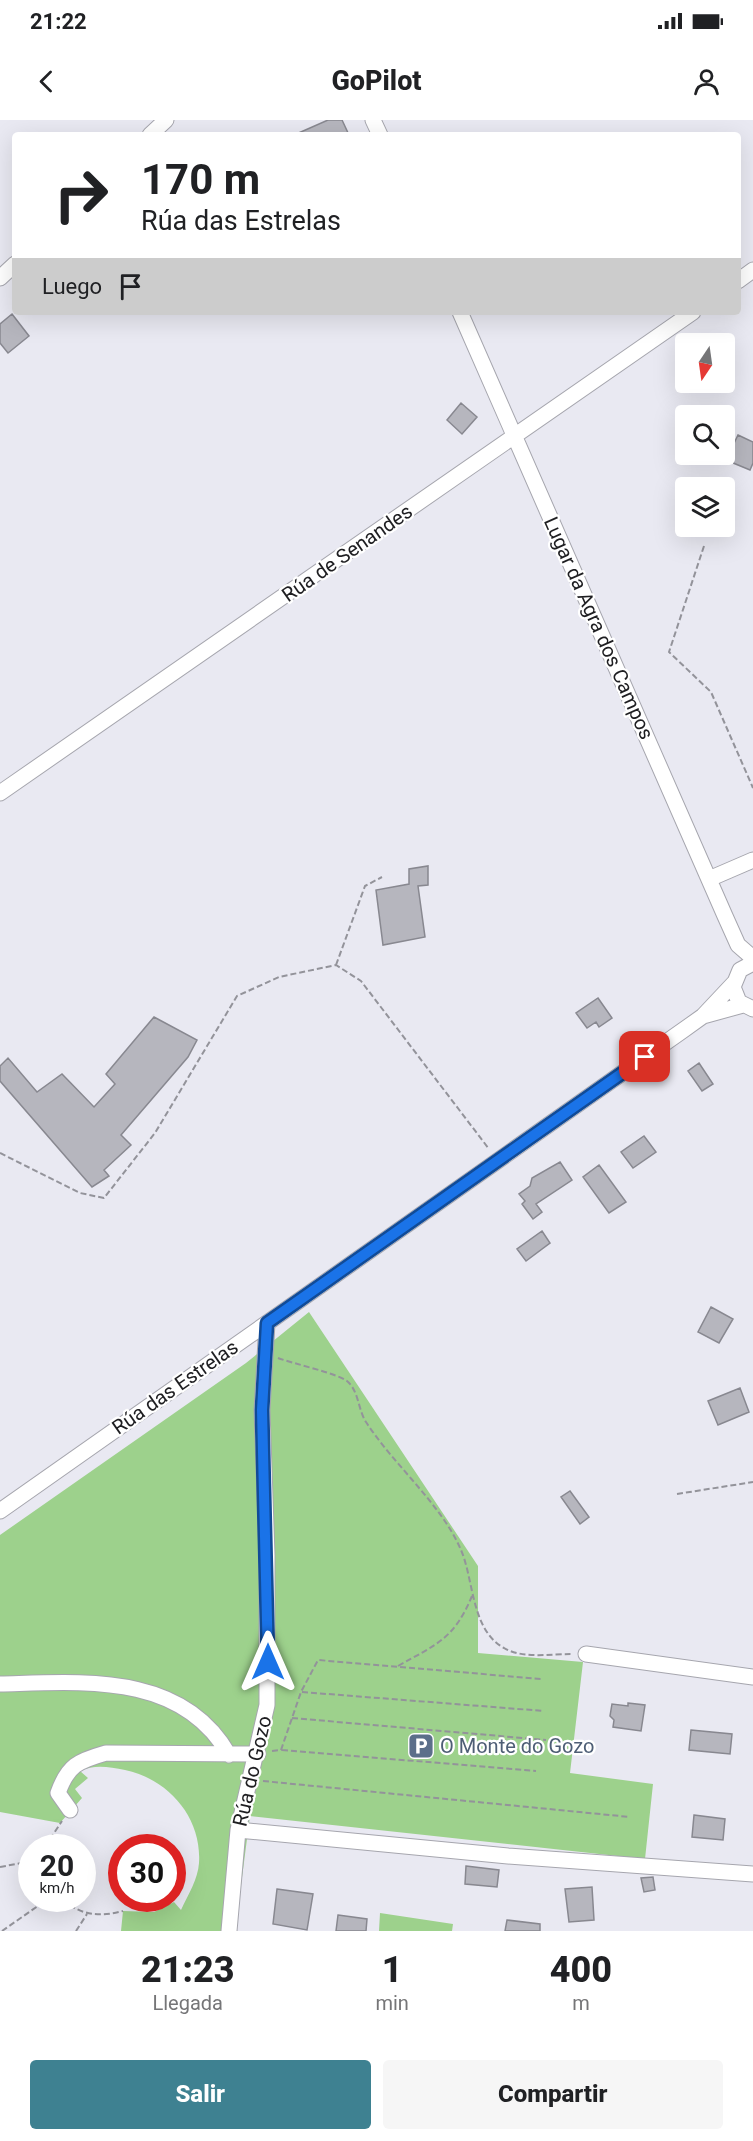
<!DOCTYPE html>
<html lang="es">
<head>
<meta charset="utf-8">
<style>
	:root { --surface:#fff; --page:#f6f6f6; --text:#202124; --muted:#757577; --accent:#3e8191 }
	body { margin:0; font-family:Roboto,sans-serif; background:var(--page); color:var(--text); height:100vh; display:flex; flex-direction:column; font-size:22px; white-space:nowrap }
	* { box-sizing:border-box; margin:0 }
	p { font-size:20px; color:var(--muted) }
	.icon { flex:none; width:33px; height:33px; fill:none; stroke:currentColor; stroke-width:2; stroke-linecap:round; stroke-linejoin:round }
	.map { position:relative; height:1811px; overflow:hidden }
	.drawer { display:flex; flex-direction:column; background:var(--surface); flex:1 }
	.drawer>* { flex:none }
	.banner { position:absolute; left:12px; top:12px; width:729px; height:183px; border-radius:6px; box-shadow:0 6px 24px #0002; background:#fff; color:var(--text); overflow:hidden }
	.needle { width:39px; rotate:193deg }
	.tools { position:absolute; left:675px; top:213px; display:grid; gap:12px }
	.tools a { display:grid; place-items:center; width:60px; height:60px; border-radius:6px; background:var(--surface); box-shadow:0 6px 24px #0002; font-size:30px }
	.speed { position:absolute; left:18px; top:1714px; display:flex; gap:12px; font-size:30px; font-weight:700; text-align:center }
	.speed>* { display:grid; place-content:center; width:78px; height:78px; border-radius:50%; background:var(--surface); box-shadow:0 6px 24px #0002; line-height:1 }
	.speed small { font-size:15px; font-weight:400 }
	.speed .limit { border:9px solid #d22; background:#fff; color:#111 }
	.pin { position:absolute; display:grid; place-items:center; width:51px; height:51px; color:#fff; margin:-26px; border-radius:12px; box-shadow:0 3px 9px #0006 }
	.me { position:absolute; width:66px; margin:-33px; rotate:0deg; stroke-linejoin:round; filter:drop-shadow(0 0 4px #0008) }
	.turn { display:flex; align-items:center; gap:21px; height:126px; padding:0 30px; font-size:27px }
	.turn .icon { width:78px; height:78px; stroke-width:2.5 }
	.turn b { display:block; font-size:42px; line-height:51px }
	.then { display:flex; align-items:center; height:57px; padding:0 30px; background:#0003; gap:12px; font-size:22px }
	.eta { display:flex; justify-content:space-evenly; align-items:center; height:102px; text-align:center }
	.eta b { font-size:36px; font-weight:800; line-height:42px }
	.cta { display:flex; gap:12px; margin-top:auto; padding:12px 30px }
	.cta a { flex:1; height:69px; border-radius:6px; background:var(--accent); color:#fff; font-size:24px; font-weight:800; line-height:69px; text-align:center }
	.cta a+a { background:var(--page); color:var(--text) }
	.status { display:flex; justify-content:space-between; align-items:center; height:42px; padding:0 30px; background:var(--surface); direction:ltr }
	.status svg { height:16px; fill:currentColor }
	header { display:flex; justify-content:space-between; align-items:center; height:78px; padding:0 30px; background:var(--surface); font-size:27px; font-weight:800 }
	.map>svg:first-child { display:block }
</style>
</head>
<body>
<div class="status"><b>21:22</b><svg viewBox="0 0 49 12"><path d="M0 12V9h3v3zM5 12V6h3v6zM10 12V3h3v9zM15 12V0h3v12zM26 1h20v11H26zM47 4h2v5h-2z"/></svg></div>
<header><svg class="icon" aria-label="back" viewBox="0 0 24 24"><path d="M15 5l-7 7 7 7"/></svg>GoPilot<svg class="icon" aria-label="person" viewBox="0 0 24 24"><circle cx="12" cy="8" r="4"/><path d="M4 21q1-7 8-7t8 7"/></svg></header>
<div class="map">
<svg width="753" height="1811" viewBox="0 0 753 1811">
	<rect width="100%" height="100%" fill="#e9e9f2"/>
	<path fill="#9dd18c" d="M309 1192 478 1446V1533L583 1542 570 1653 653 1664 645 1739 250 1696 235 1811H121L123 1791 154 1792 174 1782 181 1790C188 1775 198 1759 199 1743 202 1697 168 1659 125 1650 109 1647 95 1644 80 1651L88 1658 75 1669 82 1678 60 1703 0 1692V1415L246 1243Z
		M380 1793 453 1804 452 1811H379Z"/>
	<path fill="#b6b6be" stroke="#888890" stroke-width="1.5" d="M328 0H342L349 15H294Z
		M12 194 29 216 8 233 0 223V204Z
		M461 283 477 297 462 314 447 300Z
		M738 315 753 322V343L750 350 726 340Z
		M428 746V765L418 766 425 817 383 825 376 770 409 764V749Z
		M598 878 612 898 599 907 596 902 587 908 576 893Z
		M154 897 197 920 188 937 121 1015 131 1025 104 1050 109 1056 92 1067 0 961V946L8 938 37 972 62 954 94 987 115 964 106 954Z
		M699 943 713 964 702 971 688 951Z
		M644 1016 656 1032 633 1048 621 1032Z
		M560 1042 572 1060 536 1084 542 1092 533 1099 522 1084 525 1081 519 1074 530 1066 532 1058Z
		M599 1045 626 1082 609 1093 583 1057Z
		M542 1111 550 1123 526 1141 517 1129Z
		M711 1187 733 1199 719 1223 698 1212Z
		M740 1268 749 1292 718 1305 708 1281Z
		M570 1371 589 1397 580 1404 561 1377Z
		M628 1583 645 1585 641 1611 613 1607 614 1600 610 1596 612 1584 628 1586Z
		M691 1610 732 1614 730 1634 689 1630Z
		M694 1695 725 1699 723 1720 692 1717Z
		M466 1746 499 1750 497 1767 465 1764Z
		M653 1757 655 1770 644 1772 641 1758Z
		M592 1767 594 1800 569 1802 565 1769Z
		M277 1769 313 1774 307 1810 273 1804Z
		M338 1795 367 1799 366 1811H336Z
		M507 1800 540 1804V1811H505Z"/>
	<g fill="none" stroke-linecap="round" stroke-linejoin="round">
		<defs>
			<path id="minor" d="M373 0 380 15
				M150 15 166 0
				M0 158 15 144
				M738 161 753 150
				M460 192 725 796 738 825 753 838
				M0 673 693 192
				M709 759 753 740
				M753 843 740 850 733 867 739 882 753 889
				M703 896 743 885
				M0 1391 682 911 703 896 734 863
				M586 1534 753 1557
				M0 1564C83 1562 182 1552 229 1635
				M70 1690 58 1673C68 1645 78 1641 106 1633L258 1634
				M238 1710 508 1736 753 1754
				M229 1811 238 1710 267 1585V1435L262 1290 267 1203"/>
		</defs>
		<use href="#minor" stroke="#a6a6ae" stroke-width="17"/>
		<path stroke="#93939a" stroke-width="2" stroke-dasharray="6 3" stroke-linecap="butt" d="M704 426 669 532 711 572 753 668
			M336 845 365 766 382 757
			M0 1033 80 1073 104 1078 155 1013 237 876 279 857 336 845 361 861 489 1029
			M278 1238C294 1244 336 1253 347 1261 359 1271 358 1290 366 1302 393 1344 442 1385 461 1430 474 1460 471 1510 504 1528 522 1539 551 1534 571 1534
			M677 1374 753 1362
			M398 1546C437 1524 454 1519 472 1476
			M302 1572 544 1591
			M292 1598 546 1620
			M282 1630 536 1651
			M272 1631 281 1630 301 1572 318 1540 541 1559
			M263 1661 630 1697
			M48 1728 50 1719 62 1701
			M0 1747 32 1741
			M63 1779C80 1796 101 1797 123 1791
			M2 1811 48 1779
			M76 1811 87 1794"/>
		<use href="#minor" stroke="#fff" stroke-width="15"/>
	</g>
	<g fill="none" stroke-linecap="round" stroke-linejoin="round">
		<defs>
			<path id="route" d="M268 1542 262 1290 267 1203 645 937"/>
		</defs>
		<use href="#route" stroke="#114b97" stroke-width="15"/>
		<use href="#route" stroke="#1a73e8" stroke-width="10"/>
	</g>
	<defs>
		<symbol id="parking-square" viewBox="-11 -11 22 22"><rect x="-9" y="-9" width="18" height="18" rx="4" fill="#5c6f8a" stroke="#fff"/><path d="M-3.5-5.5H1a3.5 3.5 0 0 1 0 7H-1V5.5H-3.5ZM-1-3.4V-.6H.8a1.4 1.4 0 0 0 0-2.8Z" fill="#fff"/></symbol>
	</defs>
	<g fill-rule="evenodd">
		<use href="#parking-square" x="406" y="1611" width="30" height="30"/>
	</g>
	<g text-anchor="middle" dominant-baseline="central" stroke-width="4.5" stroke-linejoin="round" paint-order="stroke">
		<g font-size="20" fill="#1e1e21" stroke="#fff">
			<text transform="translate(347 433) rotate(-35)">Rúa de Senandes</text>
			<text transform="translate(599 508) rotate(66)">Lugar da Agra dos Campos</text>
			<text transform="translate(175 1267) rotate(-35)">Rúa das Estrelas</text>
			<text transform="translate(252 1651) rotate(-77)">Rúa do Gozo</text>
		</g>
		<g font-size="20" fill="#4e5e75" stroke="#fff" text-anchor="start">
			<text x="440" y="1626">O Monte do Gozo</text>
		</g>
	</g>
</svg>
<div class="tools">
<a><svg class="needle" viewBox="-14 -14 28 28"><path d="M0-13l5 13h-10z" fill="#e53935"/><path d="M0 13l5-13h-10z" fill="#757577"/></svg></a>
<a><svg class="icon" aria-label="search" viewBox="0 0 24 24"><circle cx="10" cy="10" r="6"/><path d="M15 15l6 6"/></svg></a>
<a><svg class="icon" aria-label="layers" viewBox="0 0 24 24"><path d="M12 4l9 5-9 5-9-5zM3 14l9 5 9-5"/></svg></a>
</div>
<div class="speed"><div>20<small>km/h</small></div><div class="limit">30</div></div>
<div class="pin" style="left:645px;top:937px;background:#d93025"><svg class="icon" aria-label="arrive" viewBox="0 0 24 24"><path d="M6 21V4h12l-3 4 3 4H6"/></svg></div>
<svg class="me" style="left:268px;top:1542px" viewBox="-20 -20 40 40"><path d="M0-17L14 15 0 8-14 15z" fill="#1a73e8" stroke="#fff" stroke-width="4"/></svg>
<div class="banner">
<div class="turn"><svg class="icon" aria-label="right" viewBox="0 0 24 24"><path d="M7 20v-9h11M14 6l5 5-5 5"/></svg><div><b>170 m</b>Rúa das Estrelas</div></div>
<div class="then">Luego<svg class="icon" aria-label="arrive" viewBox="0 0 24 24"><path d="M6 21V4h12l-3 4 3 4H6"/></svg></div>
</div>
</div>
<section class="drawer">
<div class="eta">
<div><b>21:23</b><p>Llegada</p></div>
<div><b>1</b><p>min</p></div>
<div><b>400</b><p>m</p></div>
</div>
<div class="cta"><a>Salir</a><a>Compartir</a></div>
</section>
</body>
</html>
